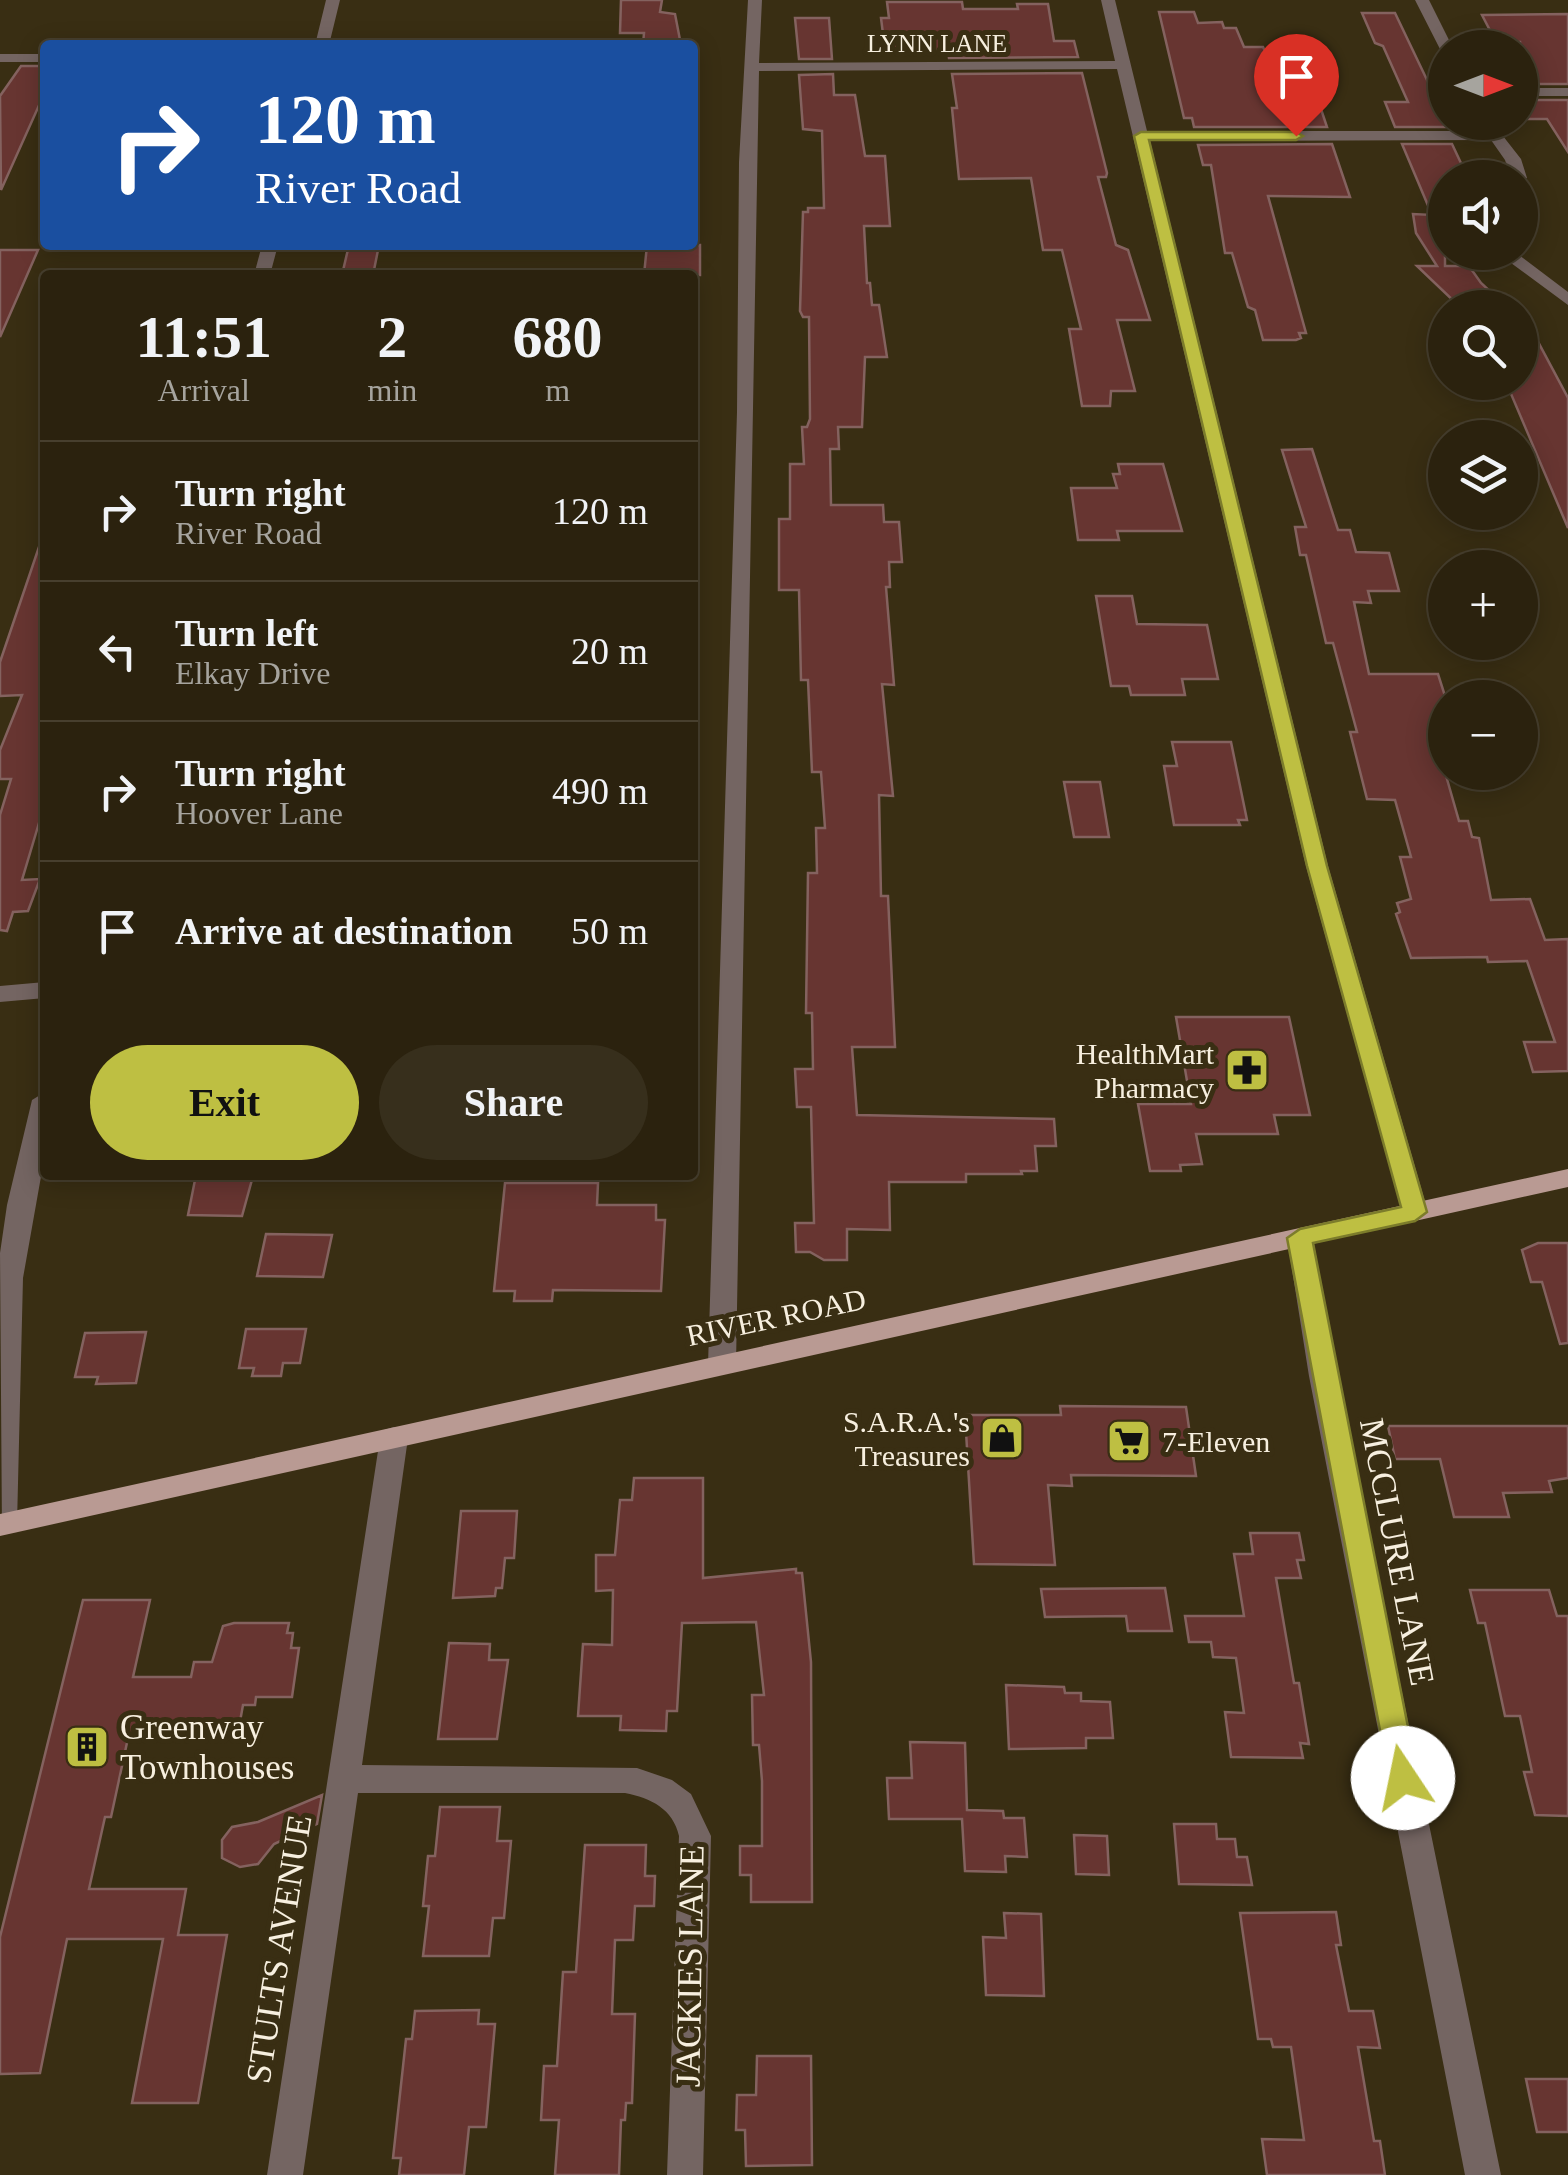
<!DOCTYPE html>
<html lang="en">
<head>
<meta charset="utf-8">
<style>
	:root { --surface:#2b220e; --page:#372f1c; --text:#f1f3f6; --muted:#a6a49e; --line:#473f2e; --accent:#bebf42 }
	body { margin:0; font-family:Georgia,serif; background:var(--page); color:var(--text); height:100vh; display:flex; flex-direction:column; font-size:38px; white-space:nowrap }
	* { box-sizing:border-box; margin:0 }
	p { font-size:32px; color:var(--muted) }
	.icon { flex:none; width:55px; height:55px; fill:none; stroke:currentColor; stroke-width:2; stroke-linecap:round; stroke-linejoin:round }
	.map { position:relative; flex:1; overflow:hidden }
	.panel { position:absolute; left:40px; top:270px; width:658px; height:910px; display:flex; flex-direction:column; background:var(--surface); border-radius:10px; box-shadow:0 5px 25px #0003,0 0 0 2px var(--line) }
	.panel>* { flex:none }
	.guide { position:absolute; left:40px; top:40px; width:658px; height:210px; border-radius:10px; box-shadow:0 5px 25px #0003,0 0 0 2px var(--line); background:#1a4fa0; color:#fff; overflow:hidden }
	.needle { width:65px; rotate:90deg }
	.buttons { position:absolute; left:1428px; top:30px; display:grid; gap:20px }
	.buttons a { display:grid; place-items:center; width:110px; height:110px; border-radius:50%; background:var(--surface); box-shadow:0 5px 25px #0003,0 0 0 2px var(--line); font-size:50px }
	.pin { position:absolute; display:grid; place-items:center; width:85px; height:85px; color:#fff; margin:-102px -42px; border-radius:50% 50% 50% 0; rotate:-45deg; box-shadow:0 0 10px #0007 }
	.pin .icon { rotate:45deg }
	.me { position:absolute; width:110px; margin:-55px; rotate:349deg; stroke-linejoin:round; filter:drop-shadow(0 0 8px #0008) }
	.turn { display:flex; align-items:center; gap:35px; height:210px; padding:0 50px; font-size:45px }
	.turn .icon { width:130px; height:130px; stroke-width:2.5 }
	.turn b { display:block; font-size:70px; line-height:85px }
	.eta { display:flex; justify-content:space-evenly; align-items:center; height:170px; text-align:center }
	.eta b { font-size:60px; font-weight:700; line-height:70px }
	.cta { display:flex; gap:20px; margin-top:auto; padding:20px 50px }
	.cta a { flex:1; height:115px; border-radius:60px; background:var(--accent); color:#111; font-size:40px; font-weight:700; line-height:115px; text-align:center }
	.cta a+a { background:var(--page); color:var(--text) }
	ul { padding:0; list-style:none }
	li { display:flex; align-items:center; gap:30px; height:140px; padding:0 50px; border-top:2px solid var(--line) }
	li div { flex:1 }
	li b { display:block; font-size:38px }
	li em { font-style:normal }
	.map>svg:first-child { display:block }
</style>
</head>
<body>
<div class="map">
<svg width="1568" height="2175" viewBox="0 0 1568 2175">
	<rect width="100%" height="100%" fill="#392e13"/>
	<path fill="#673531" stroke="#84625f" stroke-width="2.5" d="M621 0H662L660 12 675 14 681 45H643L644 33H620Z
		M887 2H962L963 9H1018L1017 4H1048L1054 41H1074L1078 57 949 58 948 50H885L881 18H889Z
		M1159 12H1194L1198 23 1222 22 1224 28H1236L1244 47H1263L1266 53H1288L1307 103H1319L1327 127H1194L1192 118H1184Z
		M1362 13H1395L1438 103H1434L1445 127H1395L1385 102H1408L1383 46 1375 43Z
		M1568 14V84H1520V42H1496L1482 15Z
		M795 18H829L832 59H799Z
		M21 66H45V92L1 190 0 96Z
		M1082 73 1107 173 1106 177H1098L1116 245 1128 250 1150 320H1117L1135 391H1111L1110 406H1082L1069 329H1081L1062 250H1043L1031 178 959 179 952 108H957L952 74Z
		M833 74 834 95H855L865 156H885L890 226H864L867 283H870L872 305H879L887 357H865L862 427H838L839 449H830L831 505H883L884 522H899L902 562H889L890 587H886L894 685 882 684 893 796 879 795 881 896H888L895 1047H852L857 1115 1054 1119 1056 1146H1035L1037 1171H1021L1022 1174H966V1182H889L890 1230 847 1229V1260H824L810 1252H796L795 1223H814L811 1107H797L795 1069H813L812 1013H806L808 873H817L816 828H825L821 772H812L808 680H801L799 590H779V519H790V464H804L802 427H807L810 419 809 317H803L800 311 803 212H808V208H824L822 131 803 129 799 75Z
		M1520 100H1568V152L1547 119H1520Z
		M1332 144 1350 197 1268 196 1306 333H1299L1301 338 1296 340H1263L1255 310 1248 307 1232 253H1225L1211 165H1203L1198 145Z
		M1402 144H1452L1467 176 1445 175V266H1469L1481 283 1508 308H1461L1417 266H1437L1416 233 1413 214 1432 215Z
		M349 245H379L373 275H342Z
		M647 245H700V275H644Z
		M0 250H38L0 337Z
		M1520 308 1568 398V528L1506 382H1520Z
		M1312 449 1338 530H1350L1356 552 1389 553 1399 591H1368L1371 603 1354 602 1369 674H1438L1445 696V772L1459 821H1468L1472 837 1479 838 1491 900 1530 899 1545 940 1568 939V1071L1533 1072 1524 1042H1555L1527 961 1488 962 1487 957 1411 958 1396 914 1400 912 1397 903 1411 899 1400 857H1411L1395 800 1367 799 1350 732H1357L1333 643H1326L1306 555H1300L1295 527H1306L1282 450Z
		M1118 464H1163L1182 531H1117L1119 540H1078L1071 488H1117L1113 474H1120Z
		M40 544 45 545V823H39L22 880 40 879 28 911 13 912 7 931 0 930V815L11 779H0V750L22 695 0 696V662Z
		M1096 596H1132L1137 624 1207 625 1218 679H1182L1185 695H1131L1129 686H1111Z
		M1172 742H1231L1247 820H1238L1240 825H1174L1164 766H1177Z
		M1064 782H1100L1109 837H1074Z
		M1176 1017H1289L1310 1115H1274L1278 1134H1196L1202 1164 1180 1165 1181 1171H1150L1138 1104H1191Z
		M196 1175 253 1176 242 1216 188 1215Z
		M505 1183H598L597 1205H656V1220H665L661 1291 553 1290 552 1301H514L515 1291H494Z
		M266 1234 332 1235 323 1277 257 1276Z
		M1538 1243H1568V1343L1560 1344 1542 1282H1531L1522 1250Z
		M246 1329H306L300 1363H283L281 1376H252L254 1368H239Z
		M146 1332 136 1383 96 1384 98 1377H75L85 1333Z
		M1060 1406 1186 1407 1196 1476 1071 1475 1072 1486 1048 1485 1055 1565 974 1564 965 1415H1061Z
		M1388 1426H1568V1478L1549 1481 1552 1492 1503 1493 1509 1517H1454L1440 1459H1395Z
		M634 1478H703V1578L796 1569V1573H802L811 1662 812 1902H751V1875H740V1846H762V1781L759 1745H753L752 1695H764L756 1622 682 1623 677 1711H667L666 1731 620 1730 621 1716H578L583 1644 612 1645 613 1590 596 1591V1555H615L620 1500H632Z
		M461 1511H517L514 1558H505L502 1588H496L495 1596 453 1598Z
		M1250 1533H1299L1304 1560H1297L1301 1578H1276L1294 1683H1299L1309 1744 1300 1743 1303 1758 1231 1757 1225 1712 1244 1713 1236 1658 1213 1657 1211 1642H1189L1185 1616H1244L1234 1554H1253Z
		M1165 1588 1172 1631H1128L1126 1616 1045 1617 1041 1589Z
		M1470 1590H1549L1557 1616H1568V1816L1535 1815 1524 1772H1532L1520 1716H1505L1485 1623H1478Z
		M83 1600H150L133 1677H191L194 1662H212L223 1626 234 1623H289L287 1633H293L291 1648H299L292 1697H256L255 1705H243L237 1738H128L111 1817H105L89 1889H186L178 1935H227L198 2103H132L163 1939H67L40 2073 0 2074V1937Z
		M449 1643 490 1644 489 1660H508L497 1739H438Z
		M1006 1685 1064 1687 1065 1693H1081V1701L1110 1702 1113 1738H1086V1748L1009 1749Z
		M910 1742 965 1743 967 1810 1003 1811 1004 1818H1024L1027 1857 1005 1856 1006 1872 965 1871 962 1819H889L887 1778H912Z
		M322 1795 317 1824 274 1844 258 1864 240 1867 222 1858V1840L232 1827 258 1822Z
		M440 1807H500L497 1841H511L504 1918H493L489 1956H423L429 1906H423L428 1856H435Z
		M1174 1824H1216L1217 1839H1235L1237 1857H1247L1252 1885 1179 1884Z
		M1074 1835 1107 1836 1109 1875 1076 1874Z
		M585 1845H646L645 1876H655L654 1906H635L633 1940H615L612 2014H635L632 2103H626L625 2120H621L619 2175H555L559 2120H541L544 2066H557L563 1972H576Z
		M1336 1912 1341 1945H1336L1349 2011H1373L1380 2048 1358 2047 1374 2141H1380L1385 2175H1267L1262 2139 1304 2140 1291 2047H1273L1271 2039H1258L1240 1913Z
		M1004 1913 1041 1914 1044 1996 986 1995 983 1937 1006 1938Z
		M479 2010 478 2024H495L486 2127H469L464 2175H399L401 2158H393L406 2039H412L415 2011Z
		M757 2056H811L812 2165 746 2166 745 2130H736L737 2095H756Z
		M1526 2079H1568V2132H1537Z"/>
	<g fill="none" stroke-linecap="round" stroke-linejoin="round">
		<path fill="#746562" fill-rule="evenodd" d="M326 0H340L329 45H315Z
			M748 0H762L759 63 1115 61 1101 0H1115L1147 131H1484L1477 122H1492L1521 159 1527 178 1520 182V178H1511L1505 160 1491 140 1150 141 1328 866 1428 1212 1424 1218H1406L1402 1212 1306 866 1117 69 759 71 736 1365 732 1372H712L708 1365 737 412 739 162Z
			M1415 0H1429L1453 48 1441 51Z
			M0 54H45V62H0Z
			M1520 88H1568V96H1520Z
			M262 245H278L270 275H254Z
			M1496 252H1515L1568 292V305Z
			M45 982V998L0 1002V986Z
			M45 1092V1154L23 1278 17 1524 12 1532 2 1535 0 1253 7 1205 32 1100Z
			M1300 1229 1309 1231 1313 1238 1337 1376 1501 2175H1465L1309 1376 1287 1238 1291 1231Z
			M394 1427 404 1430 408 1438 362 1765 637 1768 672 1780 691 1794 711 1836 703 2175H667L679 1836C673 1809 651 1798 625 1793H358L303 2175H267L380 1438 384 1430Z"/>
		<path fill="#b99a93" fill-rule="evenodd" d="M1568 1169V1187L0 1536V1514Z"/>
	</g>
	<path fill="#bebf42" stroke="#7c7c2b" stroke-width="2.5" d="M1141 132H1296L1303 136 1296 140H1149L1327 866 1427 1212 1415 1221 1313 1243 1418 1778 1414 1787 1403 1790 1393 1787 1389 1778 1287 1238 1300 1229 1401 1207 1307 866 1134 136Z"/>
	<defs>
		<symbol id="pharmacy-square" viewBox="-11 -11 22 22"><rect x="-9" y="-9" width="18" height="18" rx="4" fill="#bebf42" stroke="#392e13"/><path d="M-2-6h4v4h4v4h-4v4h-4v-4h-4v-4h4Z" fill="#111"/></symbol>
		<symbol id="shop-square" viewBox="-11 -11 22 22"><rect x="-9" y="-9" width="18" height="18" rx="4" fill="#bebf42" stroke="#392e13"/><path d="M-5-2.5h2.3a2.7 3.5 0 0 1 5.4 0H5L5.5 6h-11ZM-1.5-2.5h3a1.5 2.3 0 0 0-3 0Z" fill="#111"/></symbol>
		<symbol id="supermarket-square" viewBox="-11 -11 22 22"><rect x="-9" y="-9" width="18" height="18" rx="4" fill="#bebf42" stroke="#392e13"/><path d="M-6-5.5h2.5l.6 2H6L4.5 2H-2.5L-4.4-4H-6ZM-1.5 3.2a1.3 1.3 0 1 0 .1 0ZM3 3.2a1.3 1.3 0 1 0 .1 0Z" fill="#111"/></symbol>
		<symbol id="building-square" viewBox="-11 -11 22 22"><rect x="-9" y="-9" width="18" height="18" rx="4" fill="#bebf42" stroke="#392e13"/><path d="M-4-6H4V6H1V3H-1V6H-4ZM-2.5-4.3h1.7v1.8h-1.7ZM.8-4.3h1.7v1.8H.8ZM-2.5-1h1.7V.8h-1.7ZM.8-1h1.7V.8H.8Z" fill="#111"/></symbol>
	</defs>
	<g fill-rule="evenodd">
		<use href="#pharmacy-square" x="1222" y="1045" width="50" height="50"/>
		<use href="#shop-square" x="977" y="1413" width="50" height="50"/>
		<use href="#supermarket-square" x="1104" y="1416" width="50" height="50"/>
		<use href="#building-square" x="62" y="1722" width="50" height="50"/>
	</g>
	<g text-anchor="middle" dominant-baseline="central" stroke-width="10" stroke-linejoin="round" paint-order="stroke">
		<g font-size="25" fill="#f7efdf" stroke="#392e13">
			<text x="937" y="43">LYNN LANE</text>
		</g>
		<g font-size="30" fill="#f7efdf" stroke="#392e13" text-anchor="end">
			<text x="1214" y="1053">HealthMart<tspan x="1214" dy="34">Pharmacy</tspan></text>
			<text x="970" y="1421">S.A.R.A.'s<tspan x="970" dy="34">Treasures</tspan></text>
			<text x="1162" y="1441" text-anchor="start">7-Eleven</text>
		</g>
		<g font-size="30" fill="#f7efdf" stroke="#392e13">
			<text transform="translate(776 1317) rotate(-12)">RIVER ROAD</text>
		</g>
		<g font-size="35" fill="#f7efdf" stroke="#392e13">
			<text transform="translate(1397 1552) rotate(79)">MCCLURE LANE</text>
			<text transform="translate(279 1949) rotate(-81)">STULTS AVENUE</text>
			<text transform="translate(690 1966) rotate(-89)">JACKIES LANE</text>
		</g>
		<g font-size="35" fill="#f7efdf" stroke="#392e13" text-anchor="start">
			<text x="120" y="1727">Greenway<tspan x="120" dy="40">Townhouses</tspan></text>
		</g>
	</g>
</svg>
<div class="buttons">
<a><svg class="needle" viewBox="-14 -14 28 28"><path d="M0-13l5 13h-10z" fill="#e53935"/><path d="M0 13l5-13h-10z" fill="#a6a49e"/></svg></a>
<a><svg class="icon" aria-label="sound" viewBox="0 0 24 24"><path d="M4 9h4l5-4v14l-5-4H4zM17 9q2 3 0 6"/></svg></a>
<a><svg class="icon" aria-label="search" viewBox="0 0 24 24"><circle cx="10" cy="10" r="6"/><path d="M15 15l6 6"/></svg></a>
<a><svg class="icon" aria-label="layers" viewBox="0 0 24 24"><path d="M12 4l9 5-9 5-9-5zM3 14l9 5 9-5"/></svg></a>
<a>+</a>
<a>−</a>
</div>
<div class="pin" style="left:1296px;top:136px;background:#d93025"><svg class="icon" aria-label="arrive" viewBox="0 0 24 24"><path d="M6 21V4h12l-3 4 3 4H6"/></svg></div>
<svg class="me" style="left:1403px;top:1778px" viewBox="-20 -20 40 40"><circle r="19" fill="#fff"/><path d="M0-13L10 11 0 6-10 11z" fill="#bebf42"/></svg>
<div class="guide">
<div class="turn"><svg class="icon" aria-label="right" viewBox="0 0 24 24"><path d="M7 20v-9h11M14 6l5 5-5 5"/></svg><div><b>120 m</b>River Road</div></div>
</div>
<section class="panel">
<div class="eta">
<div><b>11:51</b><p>Arrival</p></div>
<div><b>2</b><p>min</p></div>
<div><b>680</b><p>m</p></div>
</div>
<ul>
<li><svg class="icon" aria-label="right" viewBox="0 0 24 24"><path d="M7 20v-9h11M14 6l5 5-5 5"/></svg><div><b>Turn right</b><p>River Road</p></div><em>120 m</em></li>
<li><svg class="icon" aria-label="left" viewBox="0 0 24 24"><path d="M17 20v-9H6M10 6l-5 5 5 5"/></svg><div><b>Turn left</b><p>Elkay Drive</p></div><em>20 m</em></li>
<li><svg class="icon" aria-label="right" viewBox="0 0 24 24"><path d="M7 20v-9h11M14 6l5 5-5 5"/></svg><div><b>Turn right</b><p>Hoover Lane</p></div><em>490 m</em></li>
<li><svg class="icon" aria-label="arrive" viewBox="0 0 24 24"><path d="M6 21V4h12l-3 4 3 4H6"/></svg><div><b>Arrive at destination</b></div><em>50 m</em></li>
</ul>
<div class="cta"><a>Exit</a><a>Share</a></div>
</section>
</div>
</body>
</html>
